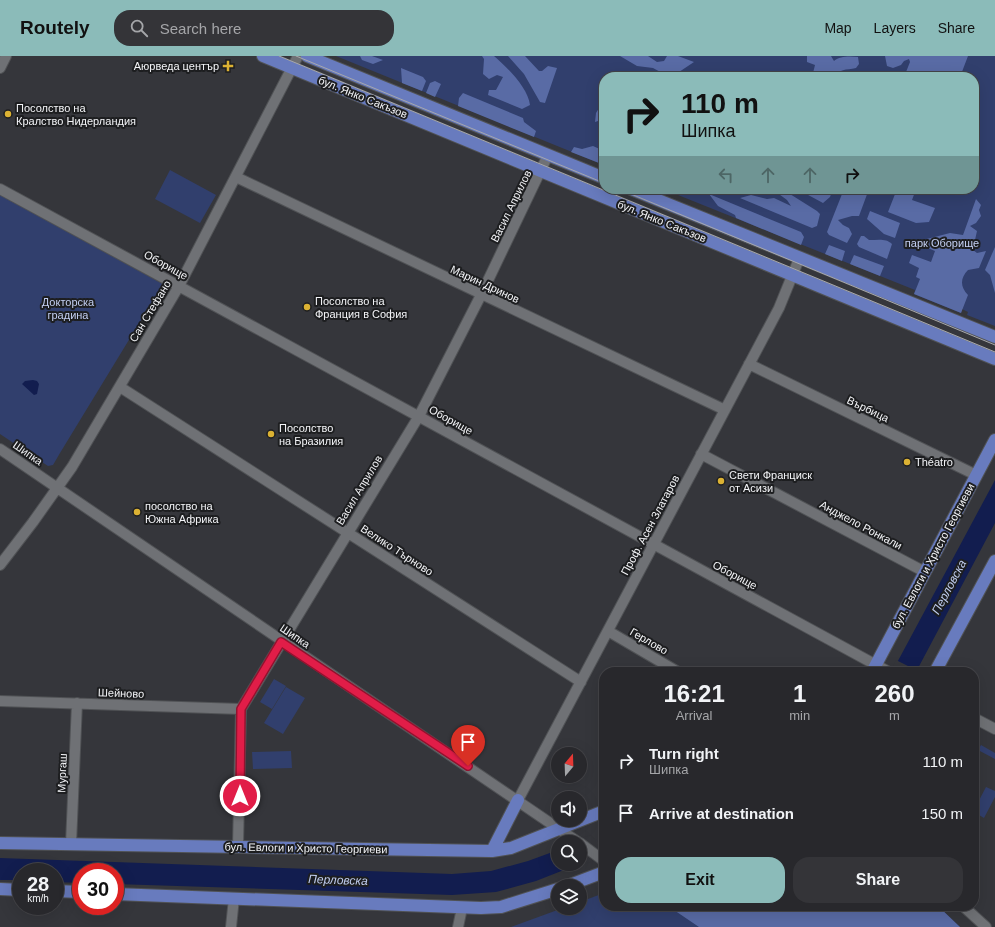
<!DOCTYPE html>
<html lang="en">
<head>
<meta charset="utf-8">
<style>
	:root { --surface:#28282c; --page:#343438; --text:#f1f3f6; --muted:#a5a6a9; --line:#444448; --accent:#8bbbb9 }
	body { margin:0; font-family:Helvetica,sans-serif; background:var(--page); color:var(--text); height:100vh; display:flex; flex-direction:column; font-size:15px; white-space:nowrap }
	* { box-sizing:border-box; margin:0 }
	p { font-size:13px; color:var(--muted) }
	.icon { flex:none; width:22px; height:22px; fill:none; stroke:currentColor; stroke-width:2; stroke-linecap:round; stroke-linejoin:round }
	.map { position:relative; flex:1; overflow:hidden }
	.panel { position:absolute; left:599px; top:611px; width:380px; height:244px; display:flex; flex-direction:column; background:var(--surface); border-radius:16px; box-shadow:0 4px 16px #0002,0 0 0 1px var(--line) }
	.panel>* { flex:none }
	.top-card { position:absolute; left:599px; top:16px; width:380px; height:122px; border-radius:16px; box-shadow:0 4px 16px #0002,0 0 0 1px var(--line); background:#8bbbb9; color:#111; overflow:hidden }
	.needle { width:26px; rotate:19deg }
	.controls { position:absolute; left:551px; top:691px; display:grid; gap:8px }
	.controls a { display:grid; place-items:center; width:36px; height:36px; border-radius:50%; background:var(--surface); box-shadow:0 4px 16px #0002,0 0 0 1px var(--line); font-size:20px }
	.speed { position:absolute; left:12px; top:807px; display:flex; gap:8px; font-size:20px; font-weight:700; text-align:center }
	.speed>* { display:grid; place-content:center; width:52px; height:52px; border-radius:50%; background:var(--surface); box-shadow:0 4px 16px #0002,0 0 0 1px var(--line); line-height:1 }
	.speed small { font-size:10px; font-weight:400 }
	.speed .limit { border:6px solid #d22; background:#fff; color:#111 }
	.pin { position:absolute; display:grid; place-items:center; width:34px; height:34px; color:#fff; margin:-41px -17px; border-radius:50% 50% 50% 0; rotate:-45deg; box-shadow:0 0 4px #0007 }
	.pin .icon { rotate:45deg }
	.me { position:absolute; width:44px; margin:-22px; rotate:0deg; stroke-linejoin:round; filter:drop-shadow(0 0 3px #0008) }
	.turn { display:flex; align-items:center; gap:14px; height:84px; padding:0 16px; font-size:18px }
	.turn .icon { width:52px; height:52px; stroke-width:2.5 }
	.turn b { display:block; font-size:28px; line-height:34px }
	.lanes { display:flex; align-items:center; height:38px; padding:0 16px; background:#0003; justify-content:center; gap:20px; direction:ltr }
	.lanes .off { opacity:.35 }
	.eta { display:flex; justify-content:space-evenly; align-items:center; height:68px; text-align:center }
	.eta b { font-size:24px; font-weight:800; line-height:28px }
	.button { display:flex; gap:8px; margin-top:auto; padding:8px 16px }
	.button a { flex:1; height:46px; border-radius:16px; background:var(--accent); color:#111; font-size:16px; font-weight:800; line-height:46px; text-align:center }
	.button a+a { background:var(--page); color:var(--text) }
	ul { padding:0; list-style:none }
	li { display:flex; align-items:center; gap:12px; height:52px; padding:0 16px }
	li div { flex:1 }
	li b { display:block; font-size:15px }
	li em { font-style:normal }
	header { display:flex; align-items:center; gap:24px; box-sizing:border-box; height:56px; padding:0 20px; background:var(--accent); color:#111 }
	header strong { font-size:19px }
	nav { display:flex; gap:22px; margin-inline-start:auto; font-size:14px }
	.search { width:280px; height:36px; background:var(--page); display:flex; align-items:center; gap:10px; box-sizing:border-box; padding:0 14px; border-radius:16px; color:var(--muted); font-size:15px }
	.map>svg:first-child { display:block }
</style>
</head>
<body>
<header>
<strong>Routely</strong>
<div class="search"><svg class="icon" aria-label="search" viewBox="0 0 24 24"><circle cx="10" cy="10" r="6"/><path d="M15 15l6 6"/></svg>Search here</div>
<nav><a>Map</a><a>Layers</a><a>Share</a></nav>
</header>
<div class="map">
<svg width="995" height="871" viewBox="0 0 995 871">
	<rect width="100%" height="100%" fill="#35363b"/>
	<path fill="#313f6d" d="M336 0H995V270L967 259 968 256 962 253 961 257 914 238 915 234 663 133H974V21H604V109Z
		M170 114 216 139 200 167 155 143Z
		M0 139 163 228 60 397 53 409 48 410 0 378Z
		M274 623 286 630 272 653 260 646Z
		M286 631 305 642 283 678 264 667Z
		M981 689 995 697V703L978 694Z
		M291 695 292 712 253 713 252 696Z
		M986 731 995 735V741L984 762 974 756V754Z
		M604 837V850H938L960 871H511L563 852H580V846Z"/>
	<path fill="#596ba5" d="M360 0H372L383 4 373 8 362 4Z
		M482 0H494C507 11 528 32 530 49L522 53 488 39 489 34H496L503 21 497 19 489 23 483 18 484 3Z
		M508 0H525L539 15H542L548 10 557 12 545 47 540 46 524 18Z
		M620 0H648L657 6 664 5 667 0H678L694 6 676 18H664L653 12 637 10Z
		M807 0H831L834 5C840 0 849 0 858 1L859 8 856 12C846 14 839 13 833 21H812L815 9 807 6Z
		M885 0H968L960 21H904L910 6 909 3 904 5 901 9 893 12 887 10Z
		M401 12 423 21 426 25 422 35 402 27Z
		M435 25 441 28 435 41 426 37 430 27Z
		M463 37 523 62 524 66 536 75 534 81 458 50 459 42Z
		M604 44V63L595 66 596 57Z
		M593 90 604 95V109L571 96 574 91 582 93Z
		M772 133H782L817 155 820 158 817 170 812 172 740 142 751 139 767 143 774 142 791 150 787 144Z
		M797 133H833L830 141 823 147Z
		M844 133H869L859 160H852L838 164 843 169 849 172 852 178 847 187 829 179 827 176Z
		M897 133H908L915 136 912 144 935 152 929 166 916 167 888 156Z
		M709 138 801 176 804 181 801 189 736 162 735 159 718 150Z
		M976 143 981 149 979 154 981 160 976 167 970 170 977 175 975 184 969 191 977 197 986 195 979 212 968 214C960 222 960 231 968 239L961 257 914 238 920 223 916 221 919 212 909 207 912 199 931 206 935 195 916 187 919 185 950 177 963 179Z
		M870 155 900 167 895 182 884 178 867 163Z
		M861 180H864L869 184C878 184 886 182 892 188L887 203 859 191 857 188Z
		M829 189 845 195 842 205 825 198Z
		M995 191V237L990 219 985 214Z
		M854 199 884 210 880 220 850 208Z
		M668 850H938L960 871H699Z"/>
	<path fill="#121d4f" d="M33 324 37 325 39 328 37 338 34 339 22 328 25 325Z
		M995 424V467L916 616H892Z
		M558 794V808H579L536 825 496 836 452 839 115 828V816H81V827L55 826V816H21V824H0V802L452 818 491 815 528 805Z"/>
	<path fill="#35363b" d="M896 604 918 615V616H890Z
		M590 779 604 790V801L569 814 561 808H580V786L576 784Z"/>
	<g fill="none" stroke-linecap="round" stroke-linejoin="round">
		<defs>
			<path id="minor" d="M0 12 6 0
				M236 121 725 354
				M0 133 889 616
				M749 308 976 419
				M120 331 581 626
				M0 393 578 786
				M701 398 925 516
				M0 509 33 466 72 411 179 230 298 0
				M608 575 678 616
				M0 645 241 653
				M974 662 995 673
				M518 744 779 252 799 203
				M580 787 604 805
				M71 788 77 647
				M238 790 241 653 419 360 481 239 548 99
				M963 850 986 871
				M231 871 234 842
				M458 871 462 852"/>
			<path id="major" d="M263 0 995 303
				M307 0 604 122
				M631 133 995 281
				M872 616 995 384
				M935 616 995 505
				M0 787 492 795 511 792 604 755
				M492 795 518 744
				M567 830 604 816
				M0 833 21 834
				M55 835 81 836
				M115 838 481 852 501 851 558 833"/>
		</defs>
		<use href="#minor" stroke="#505255" stroke-width="12"/>
		<use href="#major" stroke="#505255" stroke-width="14"/>
		<use href="#minor" stroke="#6f7175" stroke-width="10"/>
		<use href="#major" stroke="#687bbe" stroke-width="12"/>
		<path stroke="#a7a8ac" stroke-width="1" d="M279 0 995 296
			M296 0 604 127
			M619 133 995 289"/>
	</g>
	<g fill="none" stroke-linecap="round" stroke-linejoin="round">
		<defs>
			<path id="route" d="M240 740 241 653 281 586 468 710"/>
		</defs>
		<use href="#route" stroke="#92132f" stroke-width="10"/>
		<use href="#route" stroke="#e11d48" stroke-width="7"/>
	</g>
	<g fill="#dcb233" stroke="#1d1e20" stroke-width="1.5">
		<path d="M226 4h4v4h4v4h-4v4h-4v-4h-4v-4h4z"/>
		<circle cx="8" cy="58" r="4"/>
		<circle cx="307" cy="251" r="4"/>
		<circle cx="271" cy="378" r="4"/>
		<circle cx="907" cy="406" r="4"/>
		<circle cx="721" cy="425" r="4"/>
		<circle cx="137" cy="456" r="4"/>
	</g>
	<g text-anchor="middle" dominant-baseline="central" stroke-width="4" stroke-linejoin="round" paint-order="stroke">
		<g font-size="11" fill="#f4f5f8" stroke="#1d1e20" text-anchor="start">
			<text x="219" y="10" text-anchor="end">Аюрведа център</text>
			<text x="16" y="52">Посолство на<tspan x="16" dy="13">Кралство Нидерландия</tspan></text>
			<text x="315" y="245">Посолство на<tspan x="315" dy="13">Франция в София</tspan></text>
			<text x="279" y="372">Посолство<tspan x="279" dy="13">на Бразилия</tspan></text>
			<text x="915" y="406">Théatro</text>
			<text x="729" y="419">Свети Франциск<tspan x="729" dy="13">от Асизи</tspan></text>
			<text x="145" y="450">посолство на<tspan x="145" dy="13">Южна Африка</tspan></text>
		</g>
		<g font-size="11" fill="#f4f5f8" stroke="#1d1e20">
			<text transform="translate(363 41) rotate(22)">бул. Янко Сакъзов</text>
			<text transform="translate(511 150) rotate(-64)">Васил Априлов</text>
			<text transform="translate(662 165) rotate(22)">бул. Янко Сакъзов</text>
			<text transform="translate(166 209) rotate(29)">Оборище</text>
			<text transform="translate(485 228) rotate(25)">Марин Дринов</text>
			<text transform="translate(150 255) rotate(-59)">Сан Стефано</text>
			<text transform="translate(868 353) rotate(26)">Върбица</text>
			<text transform="translate(451 364) rotate(29)">Оборище</text>
			<text transform="translate(28 397) rotate(35)">Шипка</text>
			<text transform="translate(359 434) rotate(-59)">Васил Априлов</text>
			<text transform="translate(650 469) rotate(-62)">Проф. Асен Златаров</text>
			<text transform="translate(861 469) rotate(28)">Анджело Ронкали</text>
			<text transform="translate(397 494) rotate(33)">Велико Търново</text>
			<text transform="translate(933 500) rotate(-62)">бул. Евлоги и Христо Георгиеви</text>
			<text transform="translate(735 519) rotate(28)">Оборище</text>
			<text transform="translate(295 580) rotate(34)">Шипка</text>
			<text transform="translate(649 585) rotate(30)">Герлово</text>
			<text transform="translate(121 637) rotate(2)">Шейново</text>
			<text transform="translate(62 717) rotate(-88)">Мургаш</text>
			<text transform="translate(306 792) rotate(1)">бул. Евлоги и Христо Георгиеви</text>
		</g>
		<g font-size="11" fill="#c3cff2" stroke="#1d1e20">
			<text x="942" y="187">парк Оборище</text>
			<text x="68" y="246">Докторска<tspan x="68" dy="13">градина</tspan></text>
		</g>
		<g font-size="12" font-style="italic" fill="#c0cdef" stroke="#1d1e20">
			<text transform="translate(949 531) rotate(-62)">Перловска</text>
			<text transform="translate(338 824) rotate(2)">Перловска</text>
		</g>
	</g>
</svg>
<div class="controls">
<a><svg class="needle" viewBox="-14 -14 28 28"><path d="M0-13l5 13h-10z" fill="#e53935"/><path d="M0 13l5-13h-10z" fill="#a5a6a9"/></svg></a>
<a><svg class="icon" aria-label="sound" viewBox="0 0 24 24"><path d="M4 9h4l5-4v14l-5-4H4zM17 9q2 3 0 6"/></svg></a>
<a><svg class="icon" aria-label="search" viewBox="0 0 24 24"><circle cx="10" cy="10" r="6"/><path d="M15 15l6 6"/></svg></a>
<a><svg class="icon" aria-label="layers" viewBox="0 0 24 24"><path d="M12 4l9 5-9 5-9-5zM3 14l9 5 9-5"/></svg></a>
</div>
<div class="speed"><div>28<small>km/h</small></div><div class="limit">30</div></div>
<div class="pin" style="left:468px;top:710px;background:#d93025"><svg class="icon" aria-label="arrive" viewBox="0 0 24 24"><path d="M6 21V4h12l-3 4 3 4H6"/></svg></div>
<svg class="me" style="left:240px;top:740px" viewBox="-20 -20 40 40"><circle r="17" fill="#e11d48" stroke="#fff" stroke-width="3"/><path d="M0-11L8 9 0 5-8 9z" fill="#fff"/></svg>
<div class="top-card">
<div class="turn"><svg class="icon" aria-label="right" viewBox="0 0 24 24"><path d="M7 20v-9h11M14 6l5 5-5 5"/></svg><div><b>110 m</b>Шипка</div></div>
<div class="lanes"><svg class="icon off" aria-label="left" viewBox="0 0 24 24"><path d="M17 20v-9H6M10 6l-5 5 5 5"/></svg><svg class="icon off" aria-label="ahead" viewBox="0 0 24 24"><path d="M12 20V5M6 11l6-6 6 6"/></svg><svg class="icon off" aria-label="ahead" viewBox="0 0 24 24"><path d="M12 20V5M6 11l6-6 6 6"/></svg><svg class="icon" aria-label="right" viewBox="0 0 24 24"><path d="M7 20v-9h11M14 6l5 5-5 5"/></svg></div>
</div>
<section class="panel">
<div class="eta">
<div><b>16:21</b><p>Arrival</p></div>
<div><b>1</b><p>min</p></div>
<div><b>260</b><p>m</p></div>
</div>
<ul>
<li><svg class="icon" aria-label="right" viewBox="0 0 24 24"><path d="M7 20v-9h11M14 6l5 5-5 5"/></svg><div><b>Turn right</b><p>Шипка</p></div><em>110 m</em></li>
<li><svg class="icon" aria-label="arrive" viewBox="0 0 24 24"><path d="M6 21V4h12l-3 4 3 4H6"/></svg><div><b>Arrive at destination</b></div><em>150 m</em></li>
</ul>
<div class="button"><a>Exit</a><a>Share</a></div>
</section>
</div>
</body>
</html>
